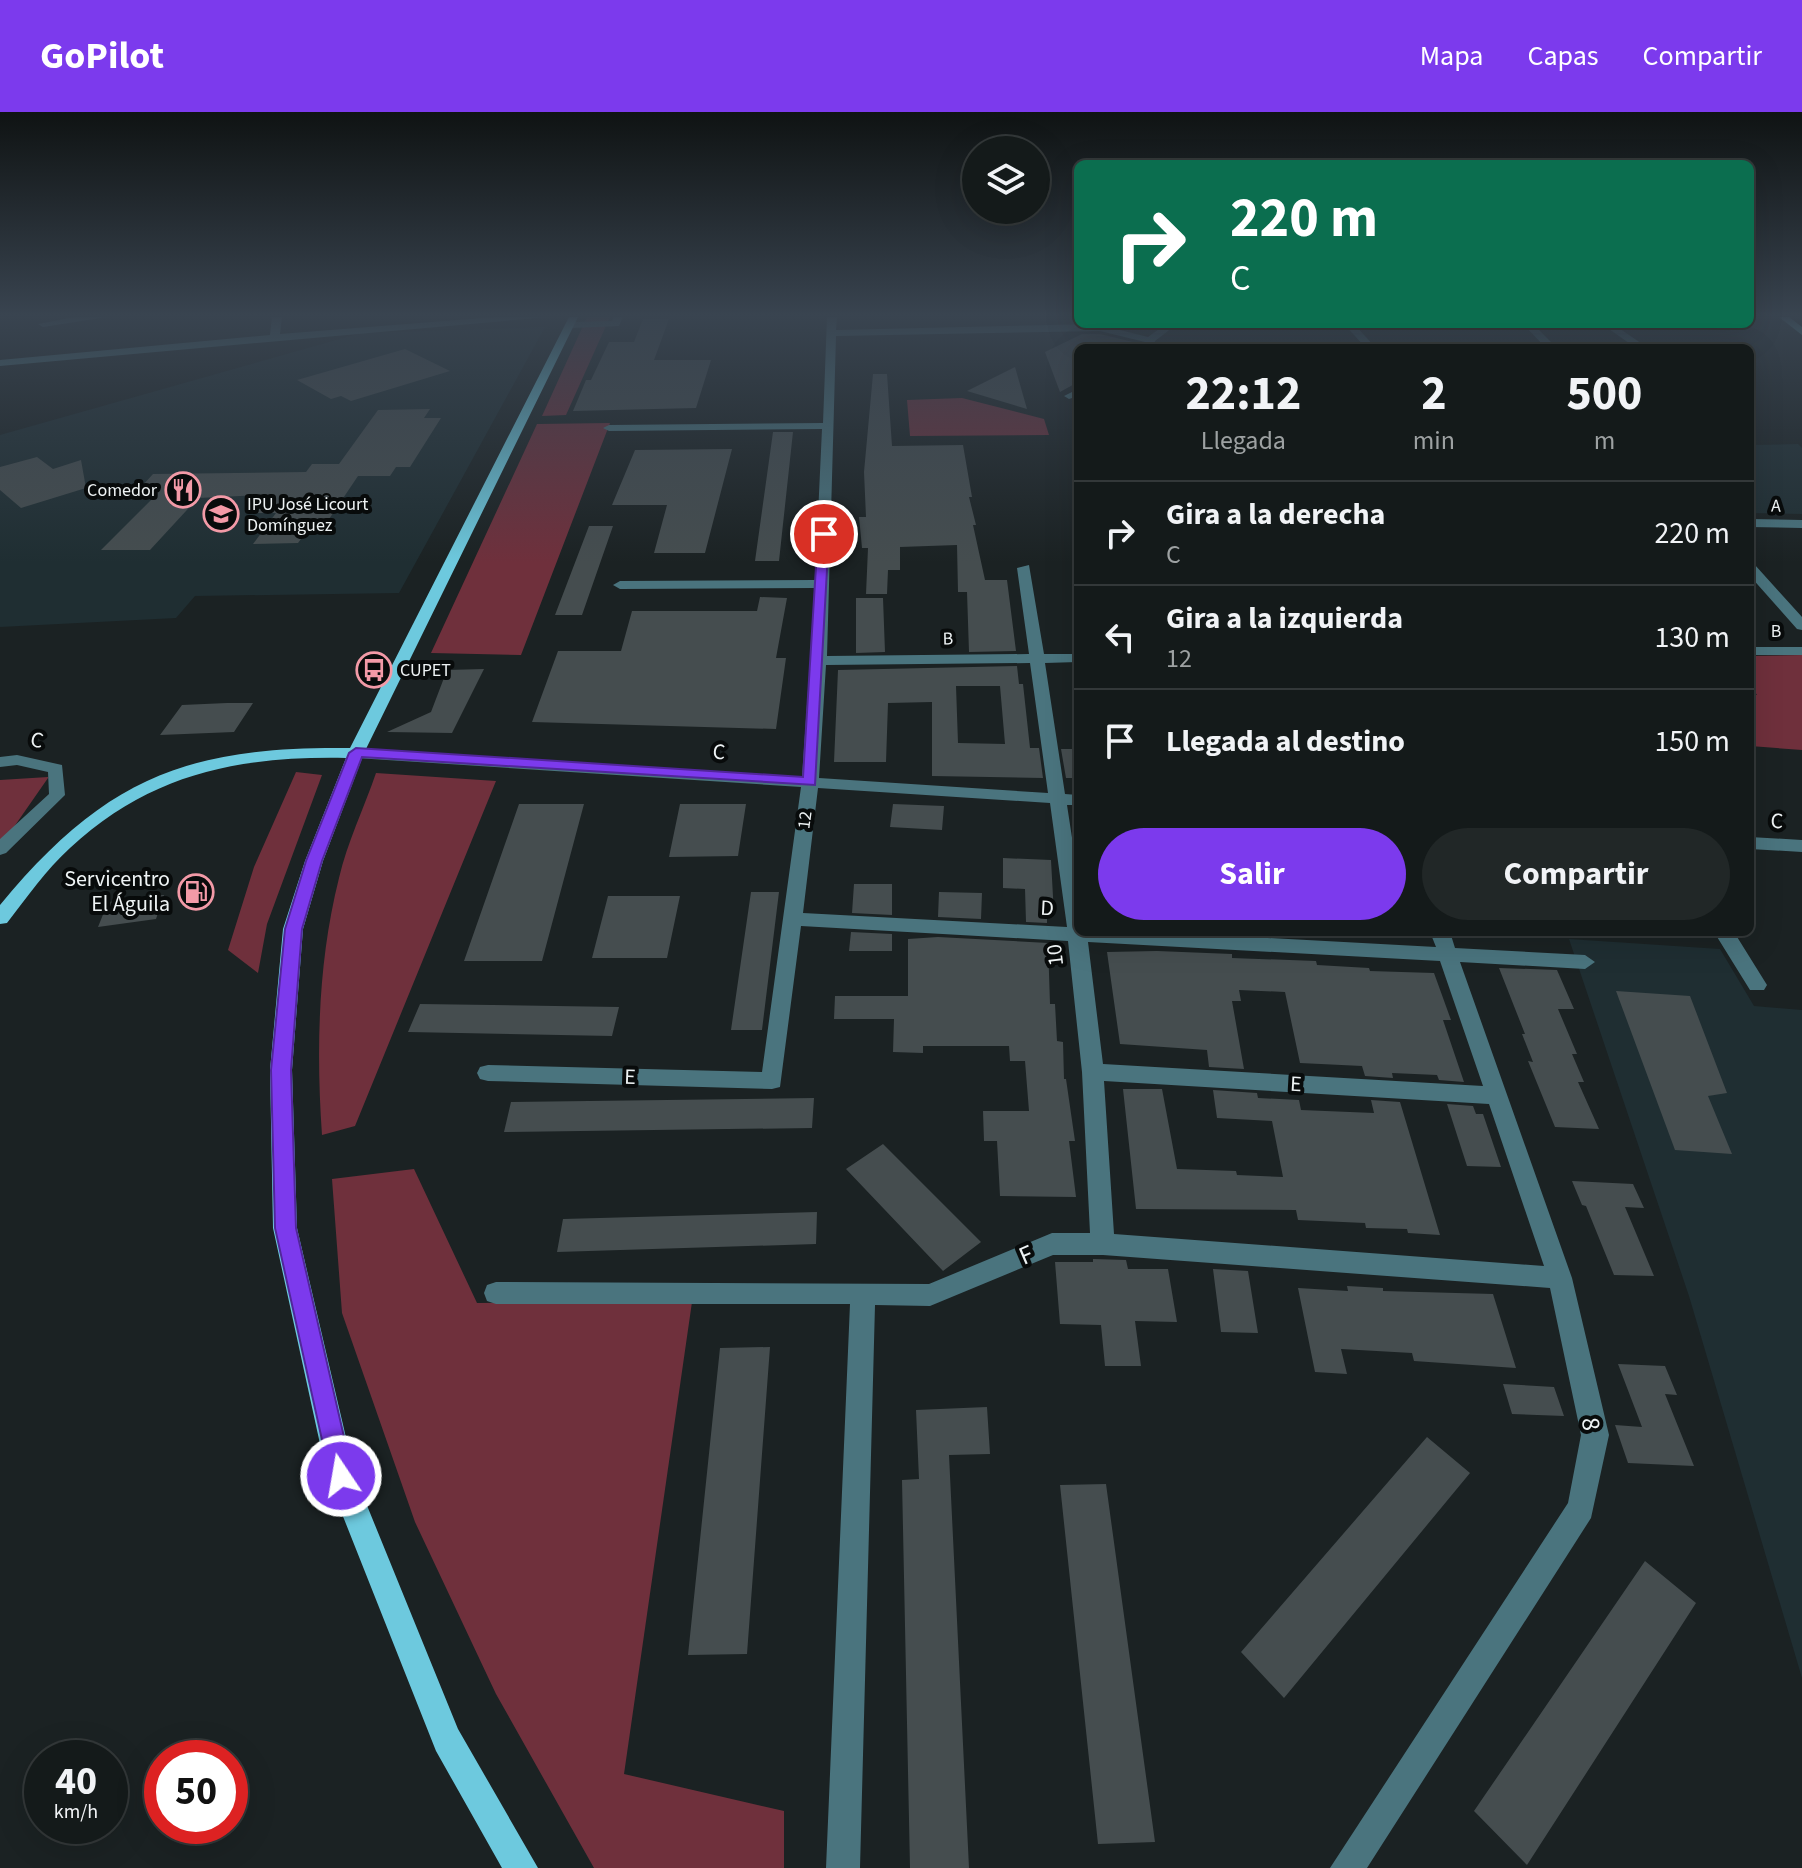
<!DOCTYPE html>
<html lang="es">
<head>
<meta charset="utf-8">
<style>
	:root { --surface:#141a1a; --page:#212727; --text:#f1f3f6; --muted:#9da1a2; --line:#333839; --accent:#7c3aed }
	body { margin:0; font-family:"Source Sans 3",sans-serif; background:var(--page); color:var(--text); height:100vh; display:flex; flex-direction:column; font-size:30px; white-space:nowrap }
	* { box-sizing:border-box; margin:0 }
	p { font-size:26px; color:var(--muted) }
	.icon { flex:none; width:44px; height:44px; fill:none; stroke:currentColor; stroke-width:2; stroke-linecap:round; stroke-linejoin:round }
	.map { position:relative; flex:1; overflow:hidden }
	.drawer { position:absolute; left:1074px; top:232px; width:680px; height:592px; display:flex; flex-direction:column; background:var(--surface); border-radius:12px; box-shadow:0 8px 32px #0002,0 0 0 2px var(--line) }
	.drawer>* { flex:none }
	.hud { position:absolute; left:1074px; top:48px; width:680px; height:168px; border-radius:12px; box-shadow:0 8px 32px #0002,0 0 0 2px var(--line); background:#0b6e4f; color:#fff; overflow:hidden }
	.tools { position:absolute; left:962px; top:24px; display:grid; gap:16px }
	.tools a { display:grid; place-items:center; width:88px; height:88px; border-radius:50%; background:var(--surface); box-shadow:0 8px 32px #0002,0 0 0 2px var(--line); font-size:40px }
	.speed { position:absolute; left:24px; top:1628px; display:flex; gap:16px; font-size:40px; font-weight:700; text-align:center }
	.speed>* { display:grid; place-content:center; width:104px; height:104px; border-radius:50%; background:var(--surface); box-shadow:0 8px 32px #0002,0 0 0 2px var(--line); line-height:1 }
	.speed small { font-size:20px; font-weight:400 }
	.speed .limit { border:12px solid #d22; background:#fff; color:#111 }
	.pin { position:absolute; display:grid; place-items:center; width:68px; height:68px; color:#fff; margin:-34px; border:4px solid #fff; border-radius:50%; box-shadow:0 2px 8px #0007 }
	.me { position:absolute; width:88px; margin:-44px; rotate:348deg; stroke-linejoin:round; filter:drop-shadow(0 0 6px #0008) }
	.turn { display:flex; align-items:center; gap:28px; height:168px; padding:0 24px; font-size:36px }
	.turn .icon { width:104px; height:104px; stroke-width:2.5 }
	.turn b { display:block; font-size:56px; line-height:68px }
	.eta { display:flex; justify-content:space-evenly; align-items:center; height:136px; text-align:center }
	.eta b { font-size:48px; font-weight:700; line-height:56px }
	.cta { display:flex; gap:16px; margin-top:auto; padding:16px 24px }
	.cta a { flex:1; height:92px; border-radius:48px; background:var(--accent); color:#fff; font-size:32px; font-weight:700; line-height:92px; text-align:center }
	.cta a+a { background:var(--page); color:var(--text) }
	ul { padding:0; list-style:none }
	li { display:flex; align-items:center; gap:24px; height:104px; padding:0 24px; border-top:2px solid var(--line) }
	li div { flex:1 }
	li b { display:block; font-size:30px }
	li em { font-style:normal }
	header { display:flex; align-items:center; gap:48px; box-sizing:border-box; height:112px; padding:0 40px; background:var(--accent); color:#fff }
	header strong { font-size:38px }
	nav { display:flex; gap:44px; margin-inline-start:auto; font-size:28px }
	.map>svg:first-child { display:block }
</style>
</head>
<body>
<header>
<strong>GoPilot</strong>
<nav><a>Mapa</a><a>Capas</a><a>Compartir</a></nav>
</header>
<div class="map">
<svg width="1802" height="1756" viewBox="0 0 1802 1756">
	<rect width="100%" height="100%" fill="#1b2223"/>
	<path fill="#1f2e32" d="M545 215 399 481 195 484 176 506 0 515V323L361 221Z
		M1798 332 1802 336V402L1750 401V333Z
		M1569 827 1720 837 1754 894 1802 898V1566L1689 1184Z"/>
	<path fill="#6f303c" d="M587 205H610L566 303 542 304Z
		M962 286 1044 307 1049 323 910 324 907 288Z
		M610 311 521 543 431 541 537 312Z
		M1802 543V638L1750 634V583H1757L1750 573V544Z
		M296 660 322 663 267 812 258 861 228 838 254 755Z
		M376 661 496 669 355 1014 322 1023C316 937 318 850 339 766 347 731 364 696 376 661Z
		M48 665V666L0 735V668Z
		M414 1057 477 1191 692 1190 624 1662 784 1699V1756H594L496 1582 415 1410 342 1201 332 1067Z"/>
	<path fill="#454d4f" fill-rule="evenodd" d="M643 207H669L654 248H711L696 296 573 299 586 268H591L609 230H634Z
		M1082 222H1100L1141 232 1140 236H1078V270L1060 280 1045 240Z
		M405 237 450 259 351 289 341 284 331 287 297 268Z
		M1015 255 1027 297 967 279Z
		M873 262H887L892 334 963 333 972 385H969L976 413H973L985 468H1007L1016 539 969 540 967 480H958L957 433 900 435V458H888L887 482H866L868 436H862L859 405H866L864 360Z
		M430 297 424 306H441L410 355H396L390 364H358L321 419H307L298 431 253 432 276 401H249L263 383 198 386 150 438H101L153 386 130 387 153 362 306 360 312 352H339L378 298Z
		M773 320H793L779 449H755Z
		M732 337 705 441H654L667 393H612L635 338Z
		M37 345 53 357 81 348 86 376 21 396 0 378V355Z
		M589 414H613L582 503H555Z
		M760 485 787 486 776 546H786L776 617 532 610 558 539H621L632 499H757Z
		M856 486H883L885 540 856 541Z
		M1017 554 1019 572H1023L1030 636H1039L1043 666 932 664V590L888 591 886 650H834L838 558ZM956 574H1000L1005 632 958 631Z
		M484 557 452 621 387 620 431 600 447 558Z
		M227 591H253L234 620 160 623 182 593Z
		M1061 637H1078V666H1066Z
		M519 692H584L542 849H464Z
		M680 692H746L738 744 669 745Z
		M893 692 944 694 942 718 890 715Z
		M1003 746 1051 748 1054 803H1047V811L1026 810 1025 777 1003 776Z
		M854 772H892V803L852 801Z
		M751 780H779L762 918H731Z
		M939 780 982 781 981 807 938 805Z
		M164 783 156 807 98 815 108 790Z
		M608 784H680L667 846H592Z
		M851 820 892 822V839H849Z
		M938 825 1048 831 1050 892H1055L1057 929 1063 930 1064 967H1066L1075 1029H1069L1076 1085 1000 1084 997 1029H984L983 999H1029L1025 949H1010L1009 934H923V941L893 940 894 907H834L835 884H908V827Z
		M1157 839 1232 842V846L1316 849 1317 853 1369 856 1370 859 1434 861 1451 908H1443L1464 970 1439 968 1437 963 1392 961 1393 966 1365 964 1362 954 1300 951 1285 880 1239 878 1241 889H1232L1244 957 1209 955 1207 938 1120 932 1107 840Z
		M1499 856 1557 858 1574 897H1558L1577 942H1572L1584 970H1578L1599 1017 1555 1015 1528 949 1533 950 1522 922H1525Z
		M1616 879 1690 884 1727 981 1708 984 1732 1042 1675 1038Z
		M420 892 619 895 612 924 408 920Z
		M1123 977H1162L1177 1057 1236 1059 1237 1063 1283 1065 1272 1009 1217 1006 1213 978 1257 981 1258 986 1299 988 1301 998 1374 1001 1371 988 1400 990 1440 1123 1408 1121 1407 1117 1366 1116 1365 1111 1298 1108 1296 1098 1136 1097Z
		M814 986 812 1016 504 1020 511 990Z
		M1447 992 1473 994 1476 1002H1483L1501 1055 1467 1054Z
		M883 1032 981 1130 943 1159 846 1057Z
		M1572 1069 1633 1072 1644 1096 1625 1095 1654 1164 1614 1163 1586 1094 1582 1093Z
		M817 1100 816 1132 557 1140 563 1107Z
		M1093 1147 1126 1148 1128 1157H1168L1177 1210 1135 1209 1141 1254H1105L1101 1213 1060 1212 1055 1150H1093Z
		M1213 1157 1248 1159 1258 1221 1221 1220Z
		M1347 1174 1383 1176V1179L1493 1182 1516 1256 1414 1249 1412 1241 1341 1237 1347 1262 1315 1260 1298 1176 1348 1179Z
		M770 1235 747 1542 688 1543 720 1236Z
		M1618 1252 1665 1254 1677 1283 1665 1282 1694 1354 1628 1351 1615 1313 1642 1315Z
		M1503 1272 1554 1275 1564 1304 1512 1302Z
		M987 1295 990 1342 949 1343 969 1756H910L902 1368 919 1367 916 1298Z
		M1427 1325 1470 1361 1284 1586 1241 1540Z
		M1106 1372 1155 1730 1098 1732 1060 1373Z
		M1645 1449 1696 1491 1527 1753 1474 1699Z"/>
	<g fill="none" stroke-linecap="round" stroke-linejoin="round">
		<path fill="#4a747e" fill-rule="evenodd" d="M75 205H107L43 215 38 212Z
			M272 205H282L280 222 495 205H548L0 254V248L270 223Z
			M614 205H623L619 214 571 216 566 213 571 210 612 209Z
			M827 205H837L836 218 1096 212 1148 225 1166 212H1177L1155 229 1153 236H1143L1145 230 1100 219 836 224 827 544 1029 542 1017 456 1029 453 1044 542H1078V550L1045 551 1065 682 1078 683V693H1067L1078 765V820H1157L1436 835 1430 820H1450L1455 836 1585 843 1595 850 1585 857 1460 850 1572 1166 1609 1323 1591 1406 1367 1756H1330L1568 1391 1581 1323 1550 1176 1103 1143H1053L930 1194 875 1193 860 1756H826L850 1192H496L487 1189 484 1181 487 1173 496 1170 929 1172 1052 1121H1090L1082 960 1068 829 801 814 780 975 772 977 488 969 480 967 477 961 480 955 488 953 762 960 801 675 356 646 348 641 356 636 802 665 815 476 620 477 613 473 620 469 815 468 822 317 609 319 603 316 609 313 823 311ZM1030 551 1048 681 819 666 826 553ZM818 676 1050 691 1067 815 803 801ZM1088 830 1440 849 1483 974 1103 952ZM1104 969 1489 992 1544 1154 1114 1122Z
			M1344 212H1354L1376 236H1366Z
			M1523 212H1533L1557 236H1546Z
			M1602 212H1613L1648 236H1636Z
			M1078 277V284L1069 287 1064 284Z
			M1750 407 1802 408V416L1750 415Z
			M1750 452 1755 453 1802 505V518L1797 517 1750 464Z
			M1750 535H1802V543H1750Z
			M17 643 62 653 65 683 6 741 0 743V727L49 682 48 660 17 653 0 655V645Z
			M1750 725 1802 728V740L1750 737Z
			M1714 820H1734L1767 873 1764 878H1750Z"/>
		<path fill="#6dc9de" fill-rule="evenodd" d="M569 205H578L364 641 323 749 303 817 292 958 297 1116 355 1364 458 1617 538 1756H502L436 1639 327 1364 273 1116 270 958 283 817 305 749 346 646C239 644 151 661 70 736 46 758 27 785 7 811L0 812V793C105 666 187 634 350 636Z
			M1779 205H1789L1802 215V223Z"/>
	</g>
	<linearGradient id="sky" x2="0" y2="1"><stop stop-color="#0f1313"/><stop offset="0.45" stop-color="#394450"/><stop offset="1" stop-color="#394450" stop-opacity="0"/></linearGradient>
	<rect width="1802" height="451" fill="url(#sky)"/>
	<path fill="#7c3aed" stroke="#51269a" stroke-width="2" d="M824 418 829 422 815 673 362 645 322 749 302 817 291 958 296 1116 353 1364 350 1373 341 1376 332 1373 275 1116 271 958 285 817 306 749 349 641 356 636 803 665 818 422Z"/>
	<defs>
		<symbol id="restaurant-ring" viewBox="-11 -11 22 22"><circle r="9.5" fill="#080b0b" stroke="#f39aa7" stroke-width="1.5"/><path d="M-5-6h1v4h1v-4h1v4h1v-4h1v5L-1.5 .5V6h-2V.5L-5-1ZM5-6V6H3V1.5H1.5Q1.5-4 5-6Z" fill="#f39aa7"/></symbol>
		<symbol id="school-ring" viewBox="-11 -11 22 22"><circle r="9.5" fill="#080b0b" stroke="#f39aa7" stroke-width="1.5"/><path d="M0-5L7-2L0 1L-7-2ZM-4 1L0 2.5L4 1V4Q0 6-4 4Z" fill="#f39aa7"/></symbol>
		<symbol id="bus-ring" viewBox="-11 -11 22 22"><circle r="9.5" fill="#080b0b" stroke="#f39aa7" stroke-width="1.5"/><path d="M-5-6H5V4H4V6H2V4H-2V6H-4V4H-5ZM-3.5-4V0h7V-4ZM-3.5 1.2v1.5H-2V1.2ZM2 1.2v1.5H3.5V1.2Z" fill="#f39aa7"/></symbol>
		<symbol id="fuel-ring" viewBox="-11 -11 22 22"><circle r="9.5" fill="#080b0b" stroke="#f39aa7" stroke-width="1.5"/><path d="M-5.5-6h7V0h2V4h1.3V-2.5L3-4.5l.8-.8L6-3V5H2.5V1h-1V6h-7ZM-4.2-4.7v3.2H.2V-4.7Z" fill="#f39aa7"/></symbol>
	</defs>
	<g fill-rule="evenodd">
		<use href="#restaurant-ring" x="163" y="358" width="40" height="40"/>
		<use href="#school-ring" x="201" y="382" width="40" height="40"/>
		<use href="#bus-ring" x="354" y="538" width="40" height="40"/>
		<use href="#fuel-ring" x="176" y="760" width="40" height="40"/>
	</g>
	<g text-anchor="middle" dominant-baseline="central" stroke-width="8" stroke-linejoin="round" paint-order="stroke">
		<g font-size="18" fill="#eef3f4" stroke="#080b0b" text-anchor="start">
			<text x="157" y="378" text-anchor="end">Comedor</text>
			<text x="247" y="392">IPU José Licourt<tspan x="247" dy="21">Domínguez</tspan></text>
			<text x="400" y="558">CUPET</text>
		</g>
		<g font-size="18" fill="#eef3f4" stroke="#080b0b">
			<text transform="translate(1776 394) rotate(1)">A</text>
			<text x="1776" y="519">B</text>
			<text transform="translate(948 527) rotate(-1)">B</text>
			<text transform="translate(805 708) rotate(-83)">12</text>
		</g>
		<g font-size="22" fill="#eef3f4" stroke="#080b0b">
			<text transform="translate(37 628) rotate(13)">C</text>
			<text transform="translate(719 640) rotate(4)">C</text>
			<text transform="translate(1777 709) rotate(3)">C</text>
			<text transform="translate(1047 796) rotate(3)">D</text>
			<text transform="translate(1055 843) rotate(-97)">10</text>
			<text transform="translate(630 965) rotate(2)">E</text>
			<text transform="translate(1296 972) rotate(3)">E</text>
		</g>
		<g font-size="22" fill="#eef3f4" stroke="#080b0b" text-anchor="end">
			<text x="170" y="767">Servicentro<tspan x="170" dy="25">El Águila</tspan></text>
		</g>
		<g font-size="26" fill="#eef3f4" stroke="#080b0b">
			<text transform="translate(1026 1143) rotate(-23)">F</text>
			<text transform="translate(1591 1312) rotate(82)">8</text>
		</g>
	</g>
</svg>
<div class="tools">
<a><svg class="icon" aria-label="layers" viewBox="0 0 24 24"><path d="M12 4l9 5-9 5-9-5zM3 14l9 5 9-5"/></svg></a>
</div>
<div class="speed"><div>40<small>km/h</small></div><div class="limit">50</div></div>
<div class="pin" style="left:824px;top:422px;background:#d93025"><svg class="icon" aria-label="arrive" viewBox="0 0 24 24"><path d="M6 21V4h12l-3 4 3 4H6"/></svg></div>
<svg class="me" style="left:341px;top:1364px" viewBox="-20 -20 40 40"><circle r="17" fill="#7c3aed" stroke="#fff" stroke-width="3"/><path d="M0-11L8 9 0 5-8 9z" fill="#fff"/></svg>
<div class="hud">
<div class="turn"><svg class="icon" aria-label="right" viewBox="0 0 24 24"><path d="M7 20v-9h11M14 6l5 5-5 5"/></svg><div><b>220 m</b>C</div></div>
</div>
<section class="drawer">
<div class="eta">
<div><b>22:12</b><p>Llegada</p></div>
<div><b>2</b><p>min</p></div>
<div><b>500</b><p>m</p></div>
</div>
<ul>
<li><svg class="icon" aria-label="right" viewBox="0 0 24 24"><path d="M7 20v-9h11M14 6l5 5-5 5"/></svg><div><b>Gira a la derecha</b><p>C</p></div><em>220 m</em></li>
<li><svg class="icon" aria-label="left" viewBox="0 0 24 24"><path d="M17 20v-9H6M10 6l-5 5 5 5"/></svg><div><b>Gira a la izquierda</b><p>12</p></div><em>130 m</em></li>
<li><svg class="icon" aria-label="arrive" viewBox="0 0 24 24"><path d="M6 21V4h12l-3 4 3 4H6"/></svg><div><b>Llegada al destino</b></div><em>150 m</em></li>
</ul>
<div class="cta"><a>Salir</a><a>Compartir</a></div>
</section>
</div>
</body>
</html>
